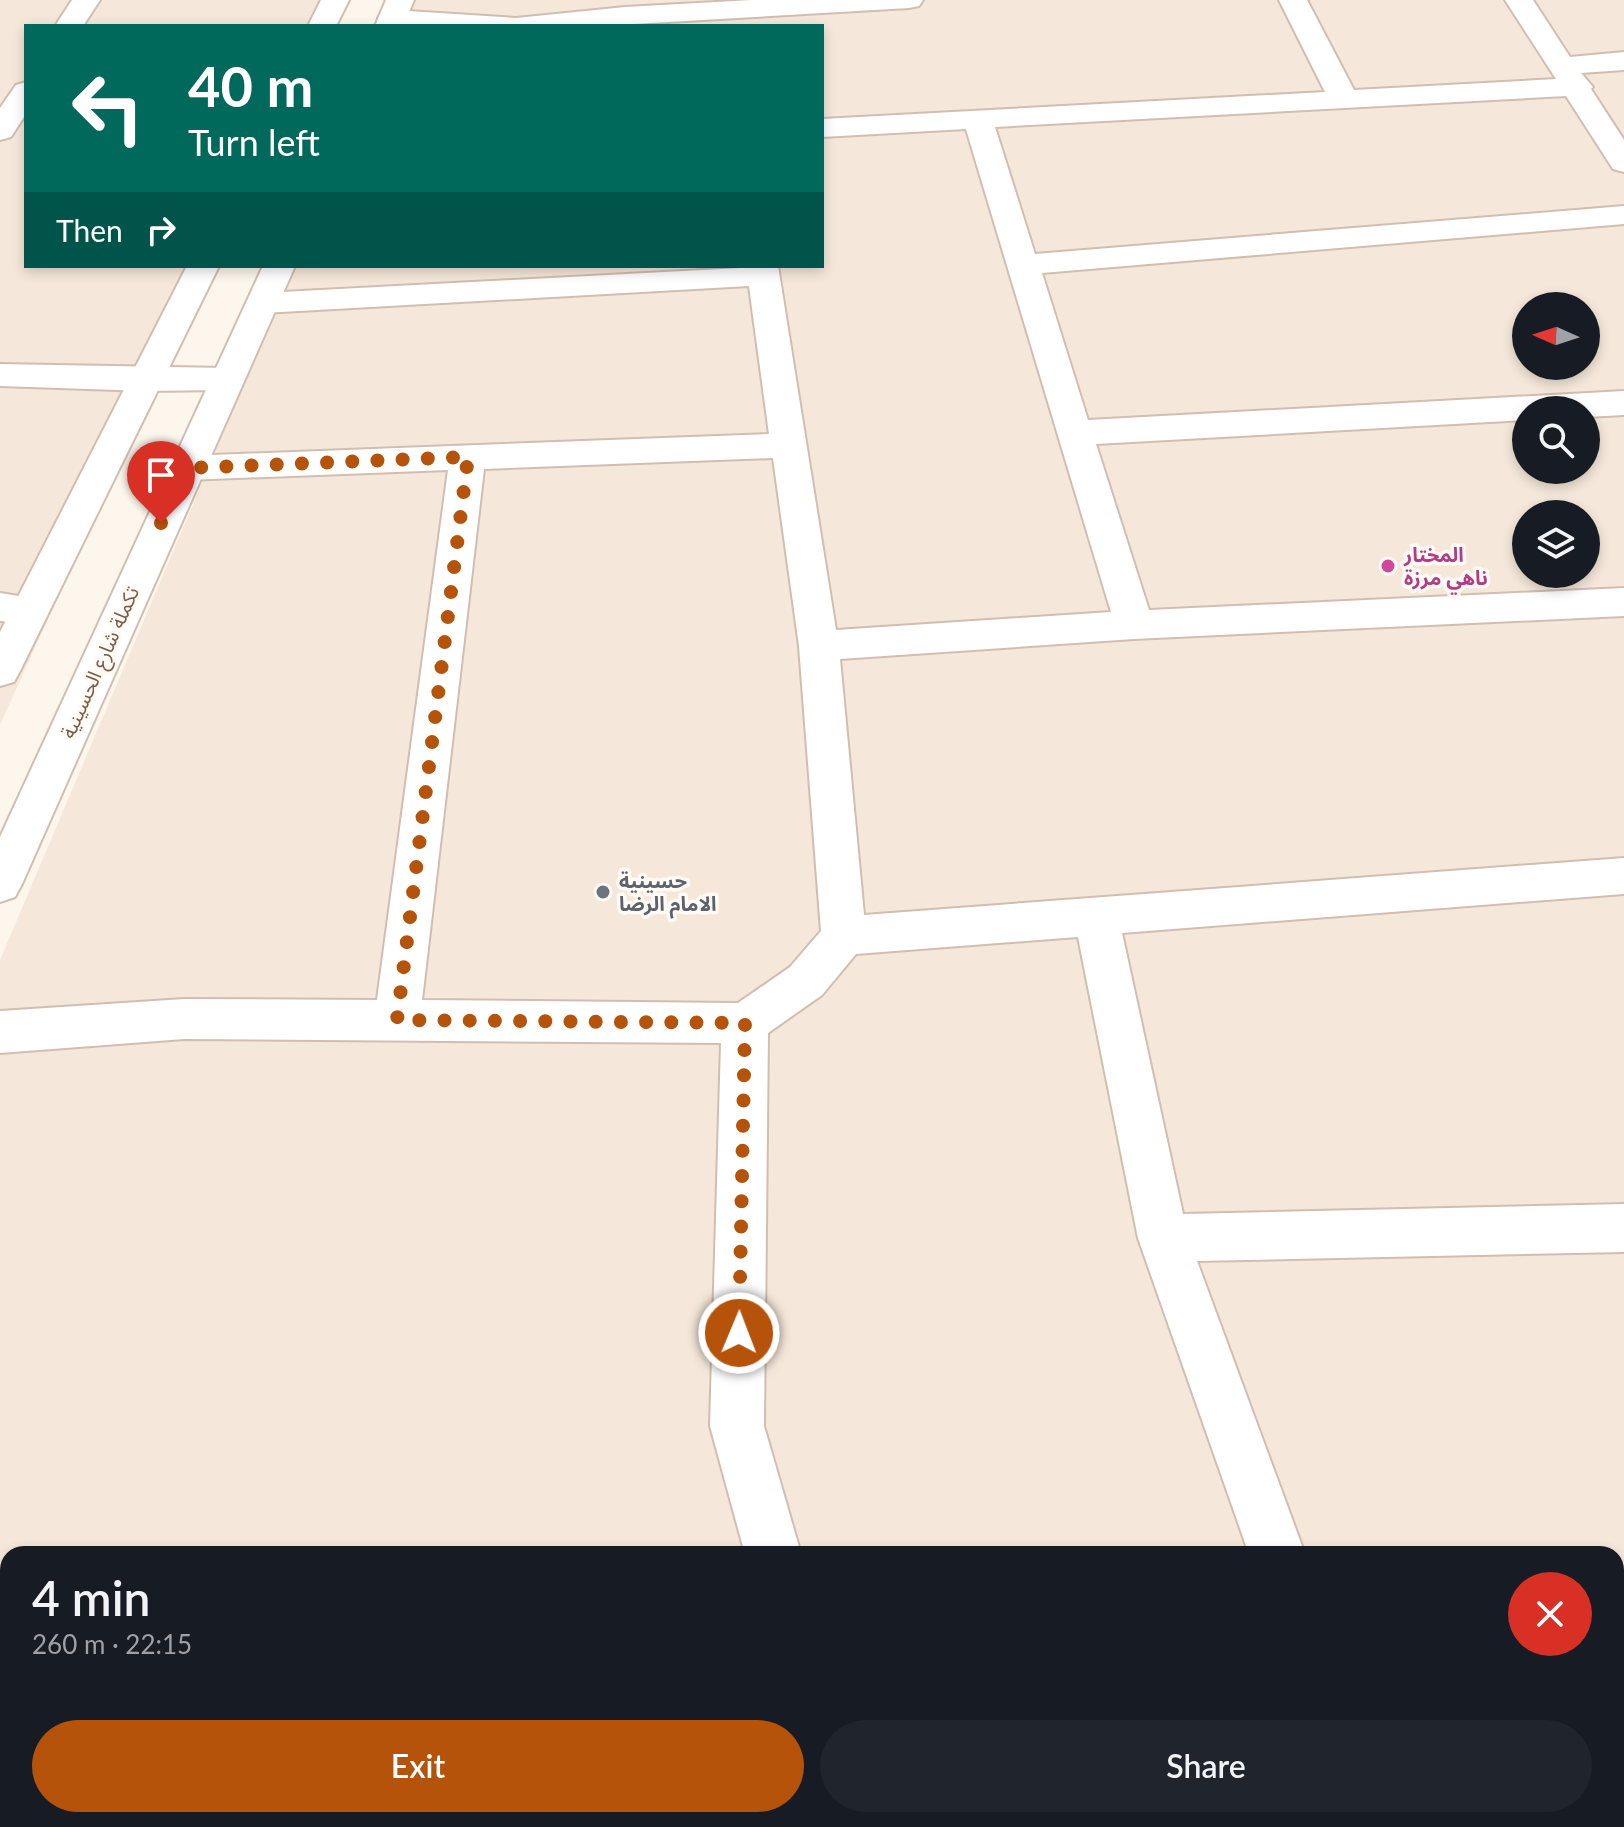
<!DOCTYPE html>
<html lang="en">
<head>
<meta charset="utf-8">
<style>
	:root { --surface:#171b24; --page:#20242c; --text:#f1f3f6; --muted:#9ea1a6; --accent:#b45309 }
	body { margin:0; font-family:Lato,"Noto Sans Arabic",sans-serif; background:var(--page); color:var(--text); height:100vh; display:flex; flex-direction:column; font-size:30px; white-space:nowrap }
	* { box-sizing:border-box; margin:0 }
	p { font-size:26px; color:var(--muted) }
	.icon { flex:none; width:44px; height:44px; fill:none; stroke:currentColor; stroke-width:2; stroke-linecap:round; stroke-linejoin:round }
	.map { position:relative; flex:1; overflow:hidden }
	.side { position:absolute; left:0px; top:1546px; width:1624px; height:282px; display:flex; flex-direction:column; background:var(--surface); border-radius:24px 24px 0 0; box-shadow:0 4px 12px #0003 }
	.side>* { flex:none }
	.hud { position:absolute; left:24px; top:24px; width:800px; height:244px; border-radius:0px; box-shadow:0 4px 12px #0003; background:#00695c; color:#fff; overflow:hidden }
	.needle { width:52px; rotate:273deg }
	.buttons { position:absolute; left:1512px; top:292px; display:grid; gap:16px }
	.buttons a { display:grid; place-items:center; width:88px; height:88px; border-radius:50%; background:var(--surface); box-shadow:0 4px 12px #0003; font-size:40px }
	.pin { position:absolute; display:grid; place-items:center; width:68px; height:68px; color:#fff; margin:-82px -34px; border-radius:50% 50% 50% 0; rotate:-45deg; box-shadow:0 0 8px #0007 }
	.pin .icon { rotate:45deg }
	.me { position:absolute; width:88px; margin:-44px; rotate:1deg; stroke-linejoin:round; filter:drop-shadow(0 0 6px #0008) }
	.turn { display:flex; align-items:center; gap:28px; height:168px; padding:0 32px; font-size:36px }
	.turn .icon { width:104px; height:104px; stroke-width:2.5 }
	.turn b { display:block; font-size:56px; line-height:68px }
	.then { display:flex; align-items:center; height:76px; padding:0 32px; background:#0003; gap:16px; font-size:30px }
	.round { display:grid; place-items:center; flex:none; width:84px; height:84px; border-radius:42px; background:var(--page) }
	.overview { display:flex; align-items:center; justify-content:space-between; height:136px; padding:0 32px }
	h1 { font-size:48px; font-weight:600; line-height:60px }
	.primary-button { display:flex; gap:16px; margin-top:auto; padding:16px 32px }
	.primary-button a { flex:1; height:92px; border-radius:48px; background:var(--accent); color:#fff; font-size:32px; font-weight:600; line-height:92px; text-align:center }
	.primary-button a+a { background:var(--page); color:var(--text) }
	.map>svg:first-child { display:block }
</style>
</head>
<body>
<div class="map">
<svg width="1624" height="1827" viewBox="0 0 1624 1827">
	<rect width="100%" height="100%" fill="#fdf6ec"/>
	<path fill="#f5e8da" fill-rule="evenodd" d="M0 0H329L317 26H26V266H208L0 725Z
		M407 0H1624V1827H0V960L294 266H822V26H396ZM1526 306H1586V366H1526ZM1526 410H1586V470H1526ZM1526 514H1586V574H1526ZM8 1554H1616V1820H8Z"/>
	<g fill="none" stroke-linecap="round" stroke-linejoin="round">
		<defs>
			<path id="minor" d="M72 0H100L83 26H55Z
				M752 0H923L919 6 909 8 599 26H391L382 24 378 18 382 12 392 10 516 18 625 7Z
				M1279 0H1307L1354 90 1556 79 1505 0H1533L1570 57 1624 52V70L1581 73 1593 87 1591 89 1624 140V172L1613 169 1566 96 995 127 1035 254 1624 206V224L1042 273 1088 420 1624 391V415L1586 417V410H1526V420L1096 444 1149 610 1624 588V616L1134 639 840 659 864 915 1624 858V894L1122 933 1183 1214 1624 1204V1252L1197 1261 1305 1554H1249L1138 1238 1078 937 856 954 822 995 768 1033 764 1426 801 1554H745L710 1426 721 1043 184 1039 0 1053V1011L184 999 377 1000 448 470 186 480 173 477 168 468 173 459 186 456 769 434 749 286 263 313 251 310 247 303 251 296 263 293 778 266 836 630 1111 612 966 129 822 137V119L1325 92ZM773 458 799 646 821 931 790 967 738 1003 422 1000 484 469Z
				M26 82V114L11 137 0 140V108L16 85Z
				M0 364 227 368 239 371 244 379 239 387 227 390 146 391 0 386Z
				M0 593 44 600 49 610 44 620 30 624 0 621Z
				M0 1600H8V1656H0Z
				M1616 1649H1624V1707H1616Z
				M83 1820H143L142 1827H82Z
				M785 1820H847L844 1827H782Z"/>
			<path id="tertiary" d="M321 0H349L336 26H308Z
				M386 0H414L403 26H375Z
				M187 266H219L20 671 14 682 0 686V632Z
				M263 266H295L22 884 15 897 0 902V837Z"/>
		</defs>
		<use href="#minor" stroke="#d1beb0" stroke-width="4"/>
		<use href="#tertiary" stroke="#d1beb0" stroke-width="4"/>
		<use href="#minor" fill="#fff" fill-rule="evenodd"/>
		<use href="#tertiary" fill="#fff" fill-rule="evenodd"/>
	</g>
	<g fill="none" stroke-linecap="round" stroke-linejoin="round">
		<path stroke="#b45309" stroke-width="14" stroke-dasharray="0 25.2" d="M161 523 186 468 468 457 397 1020 745 1023 739 1333"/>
	</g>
	<circle fill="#d1479c" stroke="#fffaf3" stroke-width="3" cx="1388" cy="566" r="8"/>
	<circle fill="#6b7280" stroke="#fffaf3" stroke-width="3" cx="603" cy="892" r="8"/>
	<g text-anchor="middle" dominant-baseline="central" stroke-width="7" stroke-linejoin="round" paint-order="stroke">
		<g font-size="20" font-weight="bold" fill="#b23c85" stroke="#fffaf3" text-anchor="start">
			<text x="1404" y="554">المختار<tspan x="1404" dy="23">ناهي مرزة</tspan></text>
		</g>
		<g font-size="20" fill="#7a5c4d" stroke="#fffaf3">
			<text transform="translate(99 662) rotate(-66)">تكملة شارع الحسينية</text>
		</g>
		<g font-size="20" font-weight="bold" fill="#5b616d" stroke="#fffaf3" text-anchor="start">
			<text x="619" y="880">حسينية<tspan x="619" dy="23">الامام الرضا</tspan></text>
		</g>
	</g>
</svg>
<div class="buttons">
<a><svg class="needle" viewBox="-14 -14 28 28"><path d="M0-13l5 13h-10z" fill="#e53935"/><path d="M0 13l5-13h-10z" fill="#9ea1a6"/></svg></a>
<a><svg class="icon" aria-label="search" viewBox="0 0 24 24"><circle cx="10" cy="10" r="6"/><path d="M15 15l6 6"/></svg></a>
<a><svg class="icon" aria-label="layers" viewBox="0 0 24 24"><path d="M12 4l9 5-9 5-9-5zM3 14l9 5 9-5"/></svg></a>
</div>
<div class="pin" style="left:161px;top:523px;background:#d93025"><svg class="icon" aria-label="arrive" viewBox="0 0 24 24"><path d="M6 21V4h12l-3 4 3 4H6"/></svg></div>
<svg class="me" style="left:739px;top:1333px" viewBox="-20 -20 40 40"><circle r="17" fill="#b45309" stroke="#fff" stroke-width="3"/><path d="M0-11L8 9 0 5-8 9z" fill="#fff"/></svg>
<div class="hud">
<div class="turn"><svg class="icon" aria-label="left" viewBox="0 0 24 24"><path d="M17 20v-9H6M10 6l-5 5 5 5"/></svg><div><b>40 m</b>Turn left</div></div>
<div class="then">Then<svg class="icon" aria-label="right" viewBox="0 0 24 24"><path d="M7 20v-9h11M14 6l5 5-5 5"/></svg></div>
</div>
<section class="side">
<div class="overview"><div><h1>4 min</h1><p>260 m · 22:15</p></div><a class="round" style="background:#d93025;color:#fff"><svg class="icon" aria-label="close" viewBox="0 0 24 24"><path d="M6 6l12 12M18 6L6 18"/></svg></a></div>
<div class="primary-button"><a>Exit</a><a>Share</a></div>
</section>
</div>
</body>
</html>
